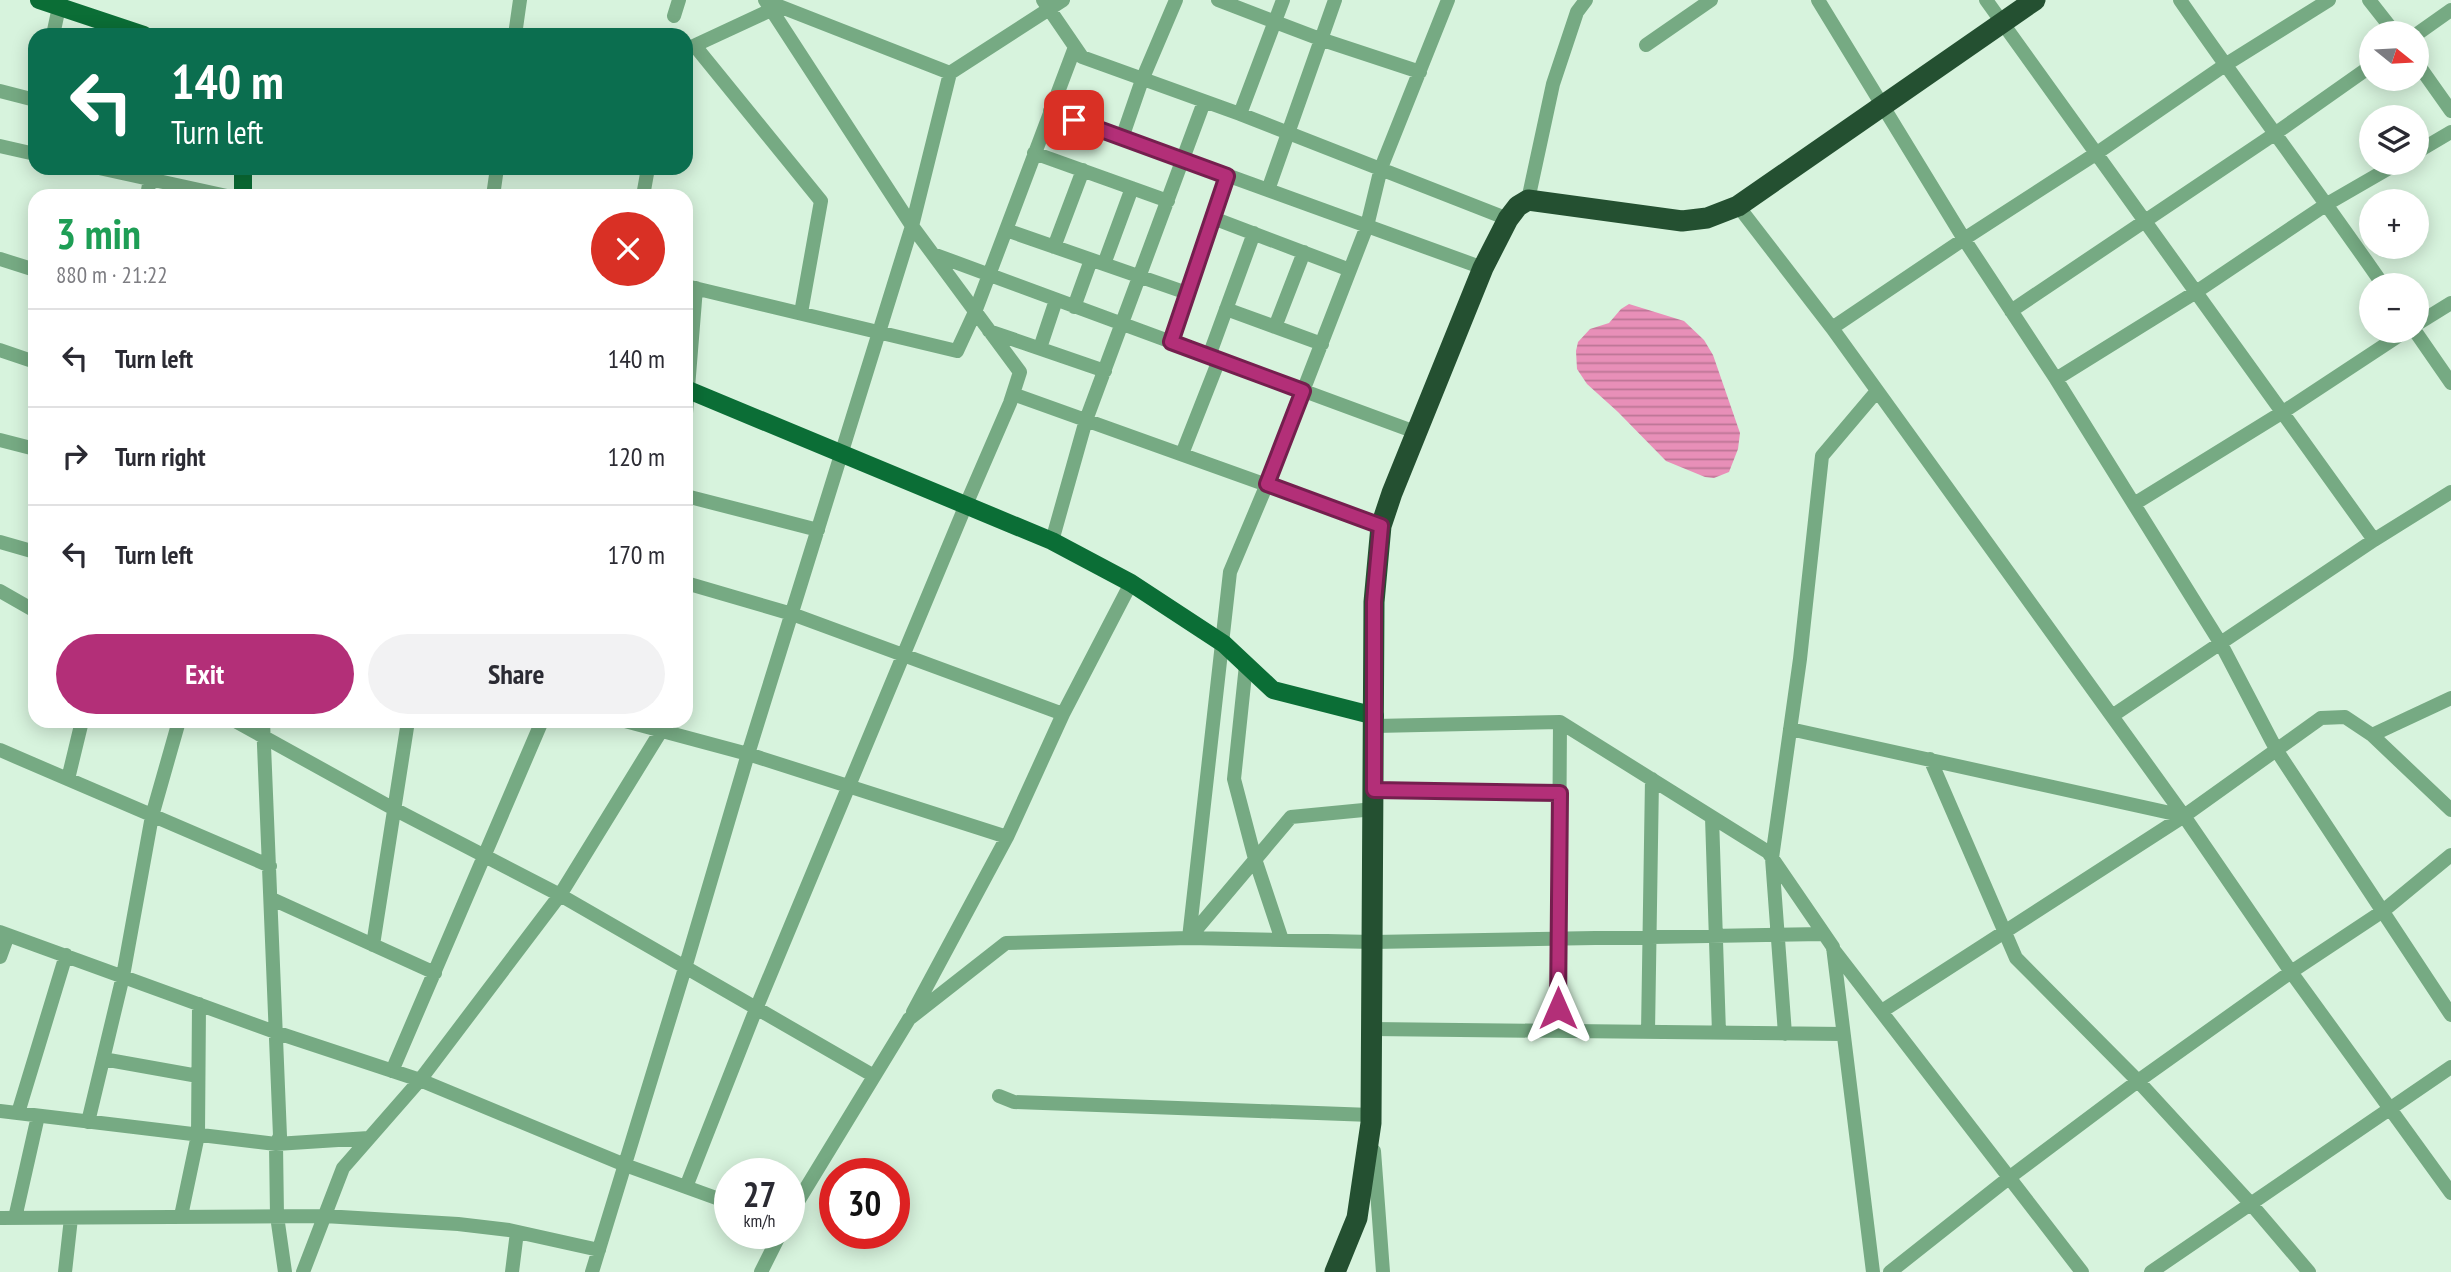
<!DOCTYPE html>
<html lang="en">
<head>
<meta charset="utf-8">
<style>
	:root { --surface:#fff; --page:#f2f2f3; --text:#2b2b33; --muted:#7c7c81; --line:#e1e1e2; --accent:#b32f78 }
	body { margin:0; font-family:"PT Sans Narrow",sans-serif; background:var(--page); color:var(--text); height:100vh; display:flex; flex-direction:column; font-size:26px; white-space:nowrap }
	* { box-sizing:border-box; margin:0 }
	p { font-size:23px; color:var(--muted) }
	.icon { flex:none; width:38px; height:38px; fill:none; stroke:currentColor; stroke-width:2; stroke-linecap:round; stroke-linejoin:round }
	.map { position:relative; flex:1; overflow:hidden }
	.side { position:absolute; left:28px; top:189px; width:665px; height:539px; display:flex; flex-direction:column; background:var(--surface); border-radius:21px; box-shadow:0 4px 18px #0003 }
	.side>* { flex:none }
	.guide { position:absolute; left:28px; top:28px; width:665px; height:147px; border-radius:21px; box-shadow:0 4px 18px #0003; background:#0b6e4f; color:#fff; overflow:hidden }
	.needle { width:46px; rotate:108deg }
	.controls { position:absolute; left:2359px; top:21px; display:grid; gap:14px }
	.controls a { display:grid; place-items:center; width:70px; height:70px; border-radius:50%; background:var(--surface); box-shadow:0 4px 18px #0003; font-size:35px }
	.speed { position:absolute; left:714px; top:1158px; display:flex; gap:14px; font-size:35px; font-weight:700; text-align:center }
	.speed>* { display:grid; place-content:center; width:91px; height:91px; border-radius:50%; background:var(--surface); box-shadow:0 4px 18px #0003; line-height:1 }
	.speed small { font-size:18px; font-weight:400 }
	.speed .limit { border:10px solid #d22; background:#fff; color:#111 }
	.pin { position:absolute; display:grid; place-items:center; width:60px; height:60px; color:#fff; margin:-30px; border-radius:14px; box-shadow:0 4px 10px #0006 }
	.me { position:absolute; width:77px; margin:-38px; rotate:0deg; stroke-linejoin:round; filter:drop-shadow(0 0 5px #0008) }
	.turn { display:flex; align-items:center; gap:24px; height:147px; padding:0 28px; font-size:32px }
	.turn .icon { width:91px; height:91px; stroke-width:2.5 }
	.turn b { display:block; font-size:49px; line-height:60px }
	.round { display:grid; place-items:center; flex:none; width:74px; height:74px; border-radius:37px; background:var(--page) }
	.headline { display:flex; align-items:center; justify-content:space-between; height:119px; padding:0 28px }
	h1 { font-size:42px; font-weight:700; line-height:52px; color:#1e9e55 }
	.button { display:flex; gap:14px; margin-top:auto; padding:14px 28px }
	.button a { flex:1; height:80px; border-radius:42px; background:var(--accent); color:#fff; font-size:28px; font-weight:700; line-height:80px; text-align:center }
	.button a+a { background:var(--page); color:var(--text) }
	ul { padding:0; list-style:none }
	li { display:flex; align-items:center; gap:21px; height:98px; padding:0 28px; border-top:2px solid var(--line) }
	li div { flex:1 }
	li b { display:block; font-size:26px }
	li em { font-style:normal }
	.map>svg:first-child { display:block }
</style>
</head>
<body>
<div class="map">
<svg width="2451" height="1272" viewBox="0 0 2451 1272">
	<defs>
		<pattern id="water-rules" width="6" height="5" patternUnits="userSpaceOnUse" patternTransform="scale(1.75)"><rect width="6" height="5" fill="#e88fb8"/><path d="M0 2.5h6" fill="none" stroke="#bc7595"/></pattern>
	</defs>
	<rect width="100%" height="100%" fill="#d7f3dd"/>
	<path fill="url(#water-rules)" d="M1629 304 1684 321 1704 340 1713 355 1740 433 1738 449 1729 472 1714 478 1705 477 1666 461 1618 412 1587 384 1577 369 1576 351 1578 342 1590 329 1609 323 1621 309Z"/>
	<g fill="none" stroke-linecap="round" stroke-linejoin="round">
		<path stroke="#76aa83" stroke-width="14" d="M1043 0 1082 57 1240 114 1508 219
			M1218 0 1320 39 1420 72
			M1448 0 1381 168 1367 226 1267 484 1230 572 1189 938 1373 942 1823 934
			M1818 0 1964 239 2056 379 2221 644 2277 751 2451 1015
			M1986 0 2374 540
			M2180 0C2246 96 2317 189 2383 285
			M2369 0 2395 33
			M766 1 950 73 1063 0
			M674 16 679 0
			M2417 34 2451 10
			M53 35 59 7
			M515 35 520 0
			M1646 45 1711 0
			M695 46 821 201 801 313
			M687 49 771 10
			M2417 63 2451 111
			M0 91 35 100
			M1050 111 1483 268
			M1240 114 1283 0
			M1122 138 1142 80 1176 0
			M0 146 35 154
			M2417 152 2451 132
			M1034 153 1168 201
			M99 168 227 196
			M1268 190 1335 0
			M147 196 150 179
			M493 196 497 168
			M643 196 648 168
			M1528 200 1553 84 1577 12 1586 0
			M1738 206 1832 328 2184 816 2291 972 2451 1193
			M1213 218 1350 270
			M1006 230 1187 293
			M1054 247 1083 170
			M933 254 1418 433
			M0 259 35 270
			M1104 264 1132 188
			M686 286 957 351 975 312 1075 47
			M1074 307 1091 260
			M1226 309 1322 344
			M2011 311 2273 135 2371 66
			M2417 324 2451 303
			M1275 327 1304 252
			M1832 328 1964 239 2097 153 2225 65 2329 0
			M989 331 1105 371
			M2415 331 2451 383
			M1171 342 1227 176
			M1040 348 1056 300
			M0 350 35 362
			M1209 356 1254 233
			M2056 379 2196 292 2327 204 2398 163
			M1013 394 1381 526
			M686 413 696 288
			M0 440 35 449
			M1182 454 1219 360
			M686 496 818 530
			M2134 504 2283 412 2406 331
			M1052 541 1086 420 1204 102
			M0 542 35 552
			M686 583 792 614 1063 714
			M0 591 35 611
			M1246 665 1234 779 1255 859 1282 940
			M2112 716 2374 540 2451 492
			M235 721 394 809 560 895 874 1076
			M263 721 280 1136 276 1144 277 1216 285 1272
			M625 721 748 754 1007 837
			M1375 726 1560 722 1768 852 1833 947 1873 1272
			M1790 729 2184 816 2321 718 2345 717 2372 735 2451 810
			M2372 735 2451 698
			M0 750 270 866
			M1930 759 2016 958 2138 1081 2251 1204 2309 1272
			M68 779 82 721
			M1374 790 1560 793
			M1712 817 1719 1033
			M272 899 435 973
			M0 932 275 1032 420 1080 625 1165 730 1203
			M373 945 408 721
			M1833 949 2082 1272
			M0 957 8 935
			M1882 1011 2184 816
			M913 1012 1007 837 1063 714 1131 583
			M1372 1029 1843 1034
			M1558 1031 1560 722
			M1648 1032 1652 779
			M1785 1034 1772 858 1800 659 1822 456 1877 391
			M103 1059 198 1076
			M392 1071 542 721
			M999 1096 1014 1102 1371 1115
			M0 1111 276 1144 369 1138
			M18 1113 66 955
			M88 1122 123 976 152 816 179 721
			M1374 1151 1383 1272
			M686 1187 756 1009 965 507 1010 403 1020 372 912 226 765 0
			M181 1216 198 1135 199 1004
			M789 1216 909 1019 1006 943 1189 938 1291 817 1374 809
			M0 1218 324 1216 458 1224 509 1230 599 1250
			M15 1218 38 1116
			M65 1272 71 1218
			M303 1272 343 1168 420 1080 560 895 661 731 662 721
			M512 1272 517 1232
			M592 1272 685 968 748 754 912 226 950 73
			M761 1272 780 1234
			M1890 1272 2010 1177 2138 1081 2291 972 2383 911 2451 855
			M2151 1272 2451 1067"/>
		<path stroke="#0b6e36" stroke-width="18" d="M39 0 144 35
			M243 168V196
			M686 389 1052 541 1131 583 1224 644 1273 690 1375 716"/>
		<path stroke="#245031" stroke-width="21" d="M1335 1272 1357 1218 1371 1123 1374 602 1381 526 1392 493 1483 268 1508 219 1518 206 1528 200 1682 221 1707 218 1738 206 2035 0"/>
	</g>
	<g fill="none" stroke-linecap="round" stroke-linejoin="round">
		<defs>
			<path id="route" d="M1074 120 1227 176 1171 342 1303 391 1267 484 1381 526 1374 602V790L1560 793 1558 1008"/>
		</defs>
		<use href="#route" stroke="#741f4e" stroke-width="18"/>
		<use href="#route" stroke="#b32f78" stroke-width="12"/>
	</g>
</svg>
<div class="controls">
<a><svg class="needle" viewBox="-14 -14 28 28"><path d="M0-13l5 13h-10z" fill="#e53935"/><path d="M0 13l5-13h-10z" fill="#7c7c81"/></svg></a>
<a><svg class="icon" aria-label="layers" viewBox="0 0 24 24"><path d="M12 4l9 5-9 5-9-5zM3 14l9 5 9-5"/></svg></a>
<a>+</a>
<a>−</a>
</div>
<div class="speed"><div>27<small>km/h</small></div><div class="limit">30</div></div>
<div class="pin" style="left:1074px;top:120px;background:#d93025"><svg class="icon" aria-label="arrive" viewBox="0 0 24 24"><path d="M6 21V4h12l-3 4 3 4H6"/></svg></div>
<svg class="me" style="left:1558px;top:1008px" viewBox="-20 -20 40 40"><path d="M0-17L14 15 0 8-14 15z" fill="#b32f78" stroke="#fff" stroke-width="4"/></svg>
<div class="guide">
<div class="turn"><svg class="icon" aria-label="left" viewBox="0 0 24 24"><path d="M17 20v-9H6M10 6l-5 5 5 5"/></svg><div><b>140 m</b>Turn left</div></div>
</div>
<section class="side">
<div class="headline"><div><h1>3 min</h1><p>880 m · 21:22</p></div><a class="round" style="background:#d93025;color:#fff"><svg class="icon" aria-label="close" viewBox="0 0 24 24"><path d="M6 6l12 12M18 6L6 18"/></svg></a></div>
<ul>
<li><svg class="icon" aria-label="left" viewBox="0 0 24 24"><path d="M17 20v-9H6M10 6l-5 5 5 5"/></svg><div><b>Turn left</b></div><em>140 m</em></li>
<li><svg class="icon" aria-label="right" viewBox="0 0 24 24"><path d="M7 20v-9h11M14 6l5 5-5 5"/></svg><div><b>Turn right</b></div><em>120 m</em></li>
<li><svg class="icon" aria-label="left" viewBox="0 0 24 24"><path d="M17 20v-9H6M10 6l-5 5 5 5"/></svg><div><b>Turn left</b></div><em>170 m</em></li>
</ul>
<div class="button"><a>Exit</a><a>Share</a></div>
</section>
</div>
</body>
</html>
